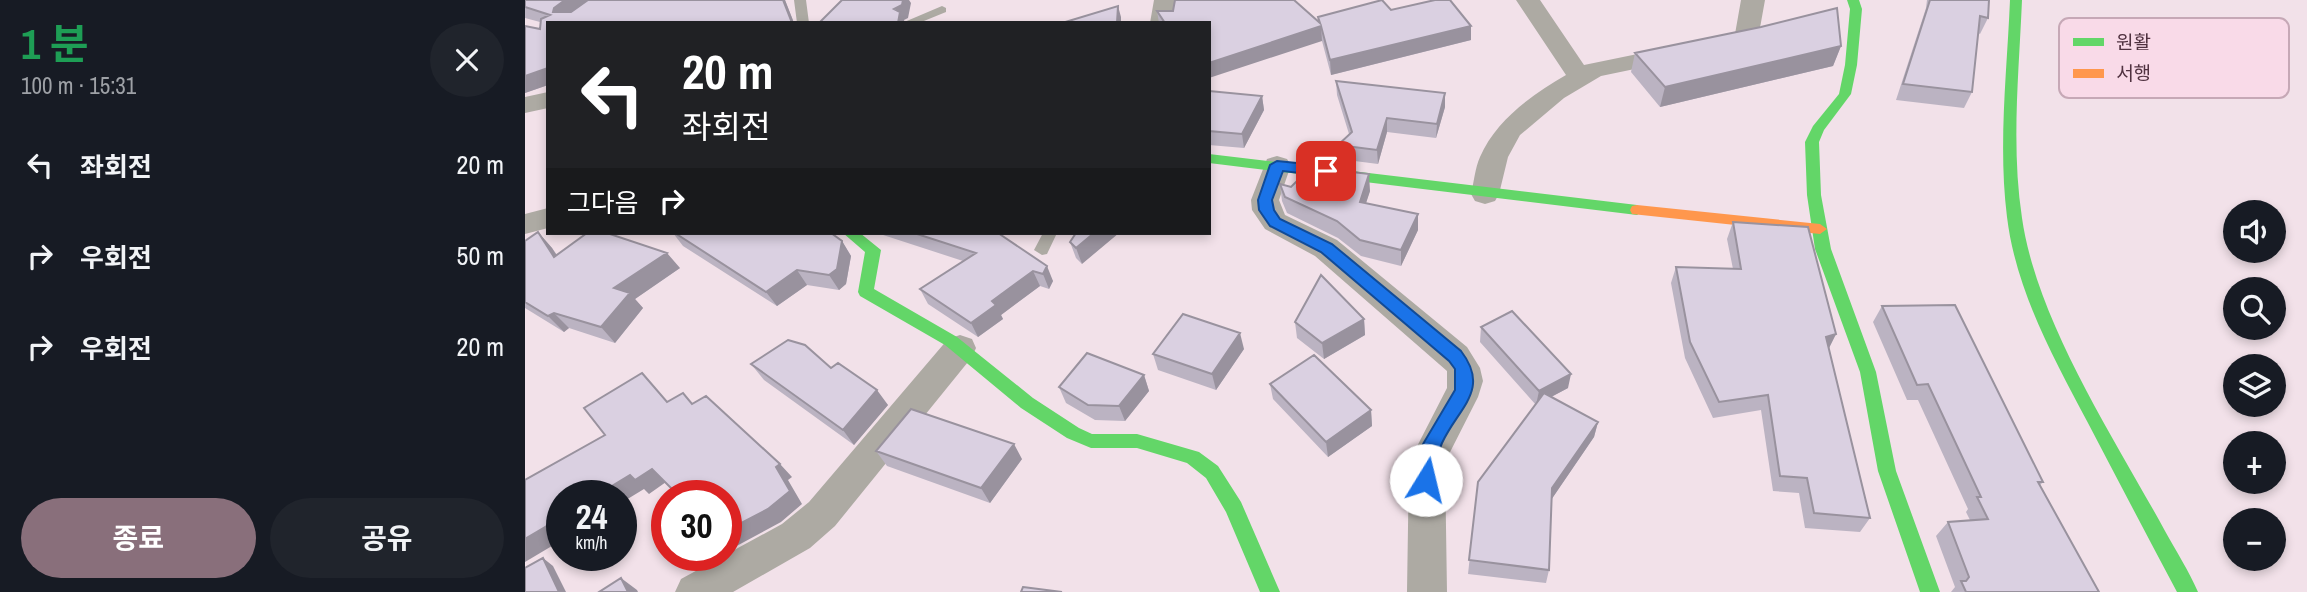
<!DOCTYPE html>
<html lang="ko">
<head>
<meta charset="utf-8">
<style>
	:root { --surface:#171b24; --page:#20242c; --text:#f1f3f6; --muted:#9ea1a6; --accent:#896f7b }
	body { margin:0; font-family:"Archivo Narrow","Noto Sans KR",sans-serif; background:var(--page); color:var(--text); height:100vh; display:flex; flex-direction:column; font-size:26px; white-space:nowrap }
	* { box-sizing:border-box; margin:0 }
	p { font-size:23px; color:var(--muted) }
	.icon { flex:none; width:38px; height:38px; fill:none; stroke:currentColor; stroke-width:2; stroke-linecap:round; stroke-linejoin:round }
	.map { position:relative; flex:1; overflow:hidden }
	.sheet { display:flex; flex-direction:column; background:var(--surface); width:525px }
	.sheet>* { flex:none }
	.top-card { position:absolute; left:21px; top:21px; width:665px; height:214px; border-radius:0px; box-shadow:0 4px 10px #0003; background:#202124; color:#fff; overflow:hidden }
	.controls { position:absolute; left:1698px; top:200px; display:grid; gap:14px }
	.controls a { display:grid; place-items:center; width:63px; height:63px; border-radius:50%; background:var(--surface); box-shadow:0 4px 10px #0003; font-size:35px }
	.speed { position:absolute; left:21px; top:480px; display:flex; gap:14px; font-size:35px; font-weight:700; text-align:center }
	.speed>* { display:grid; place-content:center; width:91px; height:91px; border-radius:50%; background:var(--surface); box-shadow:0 4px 10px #0003; line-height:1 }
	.speed small { font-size:18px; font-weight:400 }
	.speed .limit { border:10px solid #d22; background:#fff; color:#111 }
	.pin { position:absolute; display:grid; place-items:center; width:60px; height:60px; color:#fff; margin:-30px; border-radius:14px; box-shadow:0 4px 10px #0006 }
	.me { position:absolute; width:77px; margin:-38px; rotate:9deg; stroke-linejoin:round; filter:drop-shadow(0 0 5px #0008) }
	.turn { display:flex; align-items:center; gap:24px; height:147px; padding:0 21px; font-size:32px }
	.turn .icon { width:91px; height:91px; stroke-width:2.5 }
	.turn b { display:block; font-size:49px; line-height:60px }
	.then { display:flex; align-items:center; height:66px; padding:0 21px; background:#0003; gap:14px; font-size:26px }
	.round { display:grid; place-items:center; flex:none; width:74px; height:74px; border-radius:37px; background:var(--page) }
	.headline { display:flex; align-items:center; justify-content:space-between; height:119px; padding:0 21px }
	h1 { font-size:42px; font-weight:700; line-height:52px; color:#1e9e55 }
	.cta { display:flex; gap:14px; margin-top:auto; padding:14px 21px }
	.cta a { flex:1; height:80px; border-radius:42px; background:var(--accent); color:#fff; font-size:28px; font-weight:700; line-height:80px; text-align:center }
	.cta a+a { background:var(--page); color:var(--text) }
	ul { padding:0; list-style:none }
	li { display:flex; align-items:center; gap:21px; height:91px; padding:0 21px }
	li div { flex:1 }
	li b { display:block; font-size:26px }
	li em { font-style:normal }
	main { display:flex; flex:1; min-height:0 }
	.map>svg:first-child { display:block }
</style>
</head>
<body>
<main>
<section class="sheet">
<div class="headline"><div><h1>1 분</h1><p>100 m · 15:31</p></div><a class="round"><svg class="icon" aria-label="close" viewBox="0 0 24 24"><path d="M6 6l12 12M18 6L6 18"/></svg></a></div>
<ul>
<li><svg class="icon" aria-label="left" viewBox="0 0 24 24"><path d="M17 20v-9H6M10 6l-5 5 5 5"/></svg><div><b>좌회전</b></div><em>20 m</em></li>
<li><svg class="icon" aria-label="right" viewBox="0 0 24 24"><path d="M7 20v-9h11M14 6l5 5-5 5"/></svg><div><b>우회전</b></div><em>50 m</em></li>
<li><svg class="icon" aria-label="right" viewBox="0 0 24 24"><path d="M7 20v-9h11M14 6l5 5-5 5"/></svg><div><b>우회전</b></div><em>20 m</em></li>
</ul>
<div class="cta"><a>종료</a><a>공유</a></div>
</section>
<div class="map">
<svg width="1782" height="592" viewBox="0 0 1782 592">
	<rect width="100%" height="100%" fill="#f2e1e9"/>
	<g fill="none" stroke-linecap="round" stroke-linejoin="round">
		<path fill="#adaaa3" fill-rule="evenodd" d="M269 0H281L284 23H272Z
			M417 6 421 8V12L394 23H377Z
			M518 233H532L522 254 517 255 509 250Z"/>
		<path fill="#adaaa3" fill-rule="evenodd" d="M629 0H653L649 23H625Z
			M991 0H1015L1059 65 1210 34 1216 0H1240L1233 39 1230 44 1076 76 1039 98 995 135 983 157 974 194 970 201 960 204 950 201 946 194C949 182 950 168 955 157 971 120 1008 94 1041 75Z
			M23 92V108L0 113V97Z
			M752 156 762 159 766 165 754 200 760 215 812 240 942 347 955 368 958 381 953 397 920 462 922 592H882L884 462 922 388V371L790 256 740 229 727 210 726 200 742 159Z
			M23 208V228L0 234V214Z
			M435 335 447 339 451 348 447 357 310 526 285 548 208 592H150L156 579 257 524 284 502 423 339Z"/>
		<path fill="#63d668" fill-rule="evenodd" d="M1322 0H1334L1337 9 1332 65 1326 94 1299 130 1294 142 1296 195 1306 249 1351 372 1371 471 1415 592H1395L1353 471 1335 372 1290 249 1282 195 1280 142 1288 126 1314 94 1320 65 1325 9Z
			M1485 0H1497C1494 72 1486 146 1497 218 1512 322 1590 439 1640 531 1651 551 1664 571 1673 592H1652C1622 536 1593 480 1563 423 1529 359 1491 291 1482 217 1473 145 1482 72 1485 0Z
			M684 154 1112 205 1119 210 1112 215 684 163Z
			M318 233H335L356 250 349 289 432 337 508 398 554 428 567 434H612L674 452 693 466 716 502 755 592H735L701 512 681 478 662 463 612 448H566L542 438 496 408 420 345 335 296 333 292 340 252Z"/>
		<path fill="#ff974d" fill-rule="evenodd" d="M1112 205 1295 224 1302 229 1295 234 1107 214 1105 210 1107 206Z"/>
	</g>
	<path fill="#bbb3c2" d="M0 0H260L269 23H23V85L0 93V26L15 29V22L0 18Z
		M1402 0H1464L1463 18 1455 34 1453 33 1447 92 1439 108 1371 100 1401 8Z
		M866 10 946 40 806 75 797 41 684 23H634L632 11H648L794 22 793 17Z
		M1316 46 1308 66 1135 107 1106 72 1110 53Z
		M811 81 920 93V107L911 138 862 132 853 164 814 159 813 145 824 134 812 95Z
		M684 91 737 96 739 110 719 148 684 145Z
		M755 184 766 187 845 191 841 203 893 214V230L876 266 836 256 813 238 762 213 757 201Z
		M1208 222 1311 334 1304 348 1345 518 1335 532 1280 528 1274 493 1248 491 1236 410 1188 418 1160 358 1146 283 1151 267 1208 269 1202 239Z
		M13 232 27 248 32 255 155 268 110 299 118 308 90 343 44 328 39 332 0 308V241Z
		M148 233H306L317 241 326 256 321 284 314 290 282 285 252 306 158 246Z
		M352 233H480L476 235 528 281 524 289 515 286 476 315 478 319 453 337 403 304 395 289 438 261Z
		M551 233 557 264 551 258 545 242Z
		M1357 306 1518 482 1515 485 1574 592H1426L1430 587 1411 536 1423 522 1445 520 1441 512 1443 509 1393 400H1382L1348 322Z
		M839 319 840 335 799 359 772 338 770 322Z
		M956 327 1043 388 1026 397 1073 422 1069 437 1026 500 1024 570 1021 583 943 574 953 482 1011 405 955 342Z
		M719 349 691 390 633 370 628 354Z
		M226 364 306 368 363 405 329 445 239 380Z
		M619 375 624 391 600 421 570 420 541 403 534 387Z
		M745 384 846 410 847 426 803 457 748 399Z
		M351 451 497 459 465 503 362 466Z"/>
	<path fill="#99929e" d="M40 0H67L38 21 28 12 29 8Z
		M258 0H260L269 23H267Z
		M378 0H384L386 3 383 18 379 20 380 23H373L369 9Z
		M593 6 596 17V23H592Z
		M796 26 797 41 684 78V63Z
		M946 26V40L806 75 805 60Z
		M1316 46 1308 66 1135 107 1140 87Z
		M23 68V85L0 93V76Z
		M920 93V107L911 138 912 124Z
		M737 96 739 110 719 148 717 134Z
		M862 118V132L853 164 852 150Z
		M844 174 845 191 836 218 835 202Z
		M893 214V230L876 266V250Z
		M13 232 27 248 43 273 29 257Z
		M569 233H594L557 264 551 248Z
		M317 241 326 256 321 284 314 290 304 275Z
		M142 253 155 268 110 299 118 308 90 343 76 327 89 288Z
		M522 266 528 281 524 289 518 274Z
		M272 270 282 285 252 306 241 292Z
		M508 271 515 286 476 315 478 319 453 337 446 323 467 301Z
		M29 313 44 328 39 332 23 316Z
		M839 319 840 335 799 359 797 343Z
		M715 333 719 349 691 390 687 374Z
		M1311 334 1303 350 1301 337Z
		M1046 374 1043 388 1011 405 1014 391Z
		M619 375 624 391 600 421 594 406Z
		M352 390 363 405 329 445 318 430Z
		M846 410 847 426 803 457 801 442Z
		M1073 422 1069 437 1024 503 1027 488Z
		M489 444 497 459 465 503 456 488Z
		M255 464 267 477 263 480 277 504 256 522 206 549 201 544V531L251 467Z
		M127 469 141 482 124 494 119 489 96 503V495H72L105 475Z
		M37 517V540L0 562V539Z
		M18 558 28 566 41 592H34Z
		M96 578 112 590 113 592H103Z"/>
	<path fill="#dad0e1" stroke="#99929e" stroke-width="2" d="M0 0H40L29 8 28 12H46L63 0H258L267 23H23V68L0 76V26L15 29 16 19 25 15 0 7Z
		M317 0H378L377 5 369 9 375 12 373 23H294Z
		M650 0H769L795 23 793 17 857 0 866 10 910 0H925L946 26 805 60 796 26 684 63V23H640L632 11H648Z
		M1405 0H1464L1463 18 1455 16 1447 92 1378 84Z
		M593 6 592 23H537Z
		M1312 8 1316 46 1140 87 1110 53 1236 27Z
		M811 81 920 93 912 124 862 118 852 150 813 145 827 132Z
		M684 91 737 96 717 134 684 131Z
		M786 167 844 174 835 202 893 214 876 250 835 240 812 221 760 197 755 184 766 187Z
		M1208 222 1283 227 1311 334 1301 337 1345 518 1289 513 1282 478 1255 476 1243 395 1194 402 1165 342 1151 267 1216 269Z
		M13 232 29 257 62 233H82L142 253 89 288 105 293 76 327 29 313 23 316 0 302V241Z
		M150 233H306L317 241 312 269 304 275 272 270 241 292Z
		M389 233H473L522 266 518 274 508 271 467 301 471 305 446 323 395 289 451 253Z
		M551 233H569L551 248 545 242Z
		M796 275 839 319 797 343 770 322Z
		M1430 305 1518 482H1513L1574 592H1441L1436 581H1441L1444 577 1423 522 1463 519 1452 497H1456L1403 384 1392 385 1357 306Z
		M987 311 1046 374 1014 391 956 327Z
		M658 314 715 333 687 374 628 354Z
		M263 340 280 345 306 368 313 363 352 390 318 430 226 364Z
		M562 353 619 375 594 406 563 405 534 387Z
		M789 355 846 410 801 442 745 384Z
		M117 373 142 402 158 393 167 404 181 396 255 464 251 467 265 491 243 509 201 531V495H153L127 469 110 480 105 475 72 495H37V517L0 539V480L80 435 59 408Z
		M1019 393 1073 422 1027 488 1024 570 944 560 953 482Z
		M386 409 489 444 456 488 351 451Z
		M18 558 34 592H0V568Z
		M96 578 103 592H74Z
		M498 587 537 592H496Z"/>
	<path fill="#1a73e8" stroke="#114b97" stroke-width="2" d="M752 161 801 166 808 171 801 176 758 171 747 200 749 210 755 219 807 244 936 351C966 390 933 408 917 443 911 456 914 472 907 486L901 488 894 486 892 480 898 444 930 390V369L924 361 796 252 745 226 734 210 733 200 745 165Z"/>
	<rect x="1534" y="18" width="230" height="80" rx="10" fill="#f9dae8" stroke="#c6a8b6" stroke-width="2"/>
	<rect x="1548" y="38" width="31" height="8" fill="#63d668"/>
	<rect x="1548" y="69" width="31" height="9" fill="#ff974d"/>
	<g font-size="19" fill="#503240">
		<text x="1591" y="49">원활</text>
		<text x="1591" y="80">서행</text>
	</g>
</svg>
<div class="controls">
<a><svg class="icon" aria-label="sound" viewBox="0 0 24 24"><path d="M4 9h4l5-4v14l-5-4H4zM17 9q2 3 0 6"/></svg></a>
<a><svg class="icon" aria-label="search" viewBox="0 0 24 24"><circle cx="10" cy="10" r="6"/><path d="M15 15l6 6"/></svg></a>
<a><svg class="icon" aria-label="layers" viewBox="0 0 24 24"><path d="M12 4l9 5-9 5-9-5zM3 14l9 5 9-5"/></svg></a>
<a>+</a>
<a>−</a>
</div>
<div class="speed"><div>24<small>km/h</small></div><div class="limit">30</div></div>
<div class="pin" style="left:801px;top:171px;background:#d93025"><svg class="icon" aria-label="arrive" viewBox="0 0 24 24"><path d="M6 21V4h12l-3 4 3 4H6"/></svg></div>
<svg class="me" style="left:901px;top:480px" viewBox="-20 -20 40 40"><circle r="19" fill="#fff"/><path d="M0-13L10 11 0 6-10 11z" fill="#1a73e8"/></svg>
<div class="top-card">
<div class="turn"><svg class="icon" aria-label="left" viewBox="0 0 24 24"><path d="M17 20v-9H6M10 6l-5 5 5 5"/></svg><div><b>20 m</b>좌회전</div></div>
<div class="then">그다음<svg class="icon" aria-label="right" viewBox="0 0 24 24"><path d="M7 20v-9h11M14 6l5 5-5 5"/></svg></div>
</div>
</div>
</main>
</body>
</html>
